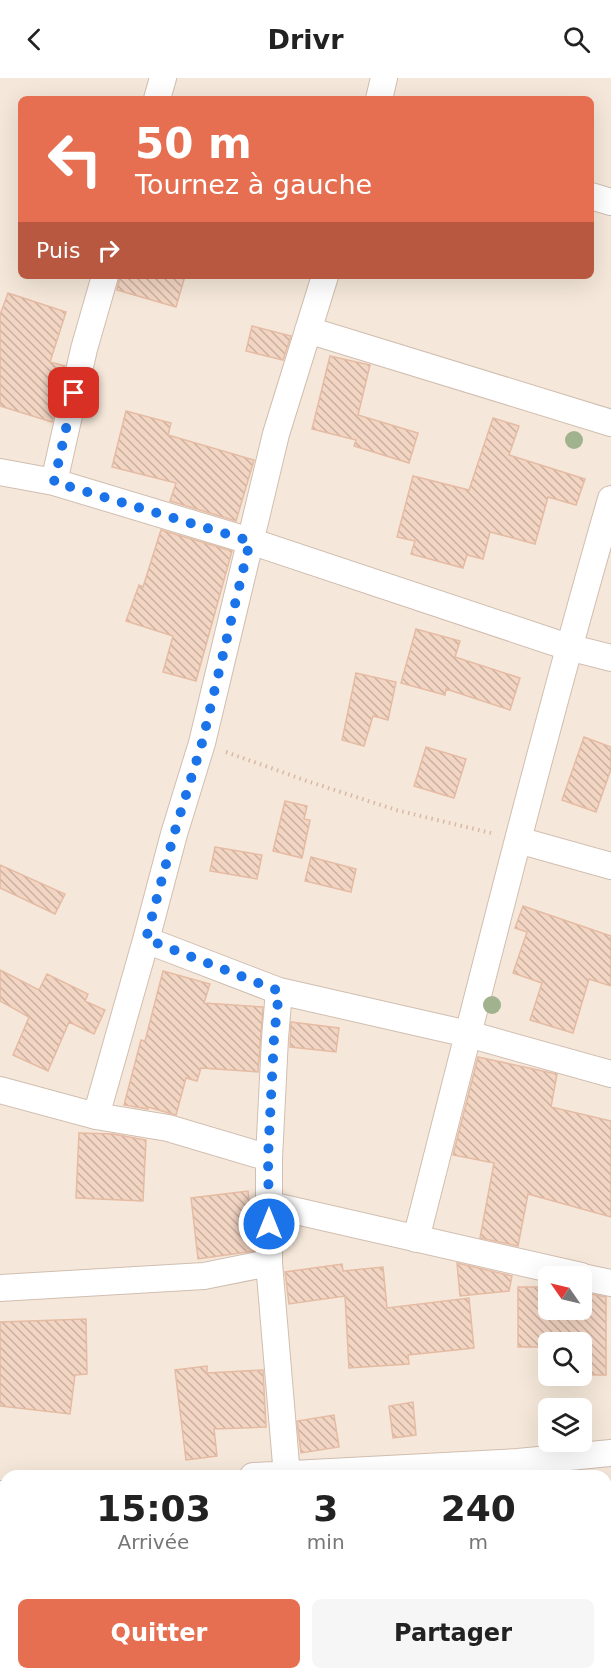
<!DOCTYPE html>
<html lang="fr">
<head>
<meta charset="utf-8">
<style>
	:root { --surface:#fff; --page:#f6f6f6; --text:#222; --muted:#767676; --accent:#e76f51 }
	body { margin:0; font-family:"DejaVu Sans",sans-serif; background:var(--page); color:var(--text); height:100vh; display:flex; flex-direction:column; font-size:22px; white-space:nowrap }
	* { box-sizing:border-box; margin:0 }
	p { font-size:20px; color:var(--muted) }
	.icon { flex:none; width:33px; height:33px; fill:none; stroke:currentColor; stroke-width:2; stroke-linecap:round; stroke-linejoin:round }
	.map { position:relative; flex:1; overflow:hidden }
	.drawer { position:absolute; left:0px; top:1392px; width:612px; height:210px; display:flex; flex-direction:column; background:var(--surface); border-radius:18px 18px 0 0; box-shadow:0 6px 24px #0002 }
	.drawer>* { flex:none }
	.banner { position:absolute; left:18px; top:18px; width:576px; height:183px; border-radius:9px; box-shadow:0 6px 24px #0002; background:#e76f51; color:#fff; overflow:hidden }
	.needle { width:39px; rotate:304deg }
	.controls { position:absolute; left:538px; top:1188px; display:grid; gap:12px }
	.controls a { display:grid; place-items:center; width:54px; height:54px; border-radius:9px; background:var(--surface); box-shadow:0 6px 24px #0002; font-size:30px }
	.pin { position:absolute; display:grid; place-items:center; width:51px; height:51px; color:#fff; margin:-26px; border-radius:12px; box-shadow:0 3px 9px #0006 }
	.me { position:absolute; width:66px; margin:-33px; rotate:0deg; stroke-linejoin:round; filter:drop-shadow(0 0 4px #0008) }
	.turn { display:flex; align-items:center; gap:21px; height:126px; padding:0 18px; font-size:27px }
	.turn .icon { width:78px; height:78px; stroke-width:2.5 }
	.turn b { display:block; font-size:42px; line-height:51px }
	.then { display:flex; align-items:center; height:57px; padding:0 18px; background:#0003; gap:12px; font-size:22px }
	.eta { display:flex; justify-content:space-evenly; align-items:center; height:102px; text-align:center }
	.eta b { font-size:36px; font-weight:600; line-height:42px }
	.button { display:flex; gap:12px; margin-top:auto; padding:12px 18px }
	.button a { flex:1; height:69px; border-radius:9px; background:var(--accent); color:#fff; font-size:24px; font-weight:600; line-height:69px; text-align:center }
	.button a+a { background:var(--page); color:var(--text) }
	header { display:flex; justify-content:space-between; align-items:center; height:78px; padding:0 18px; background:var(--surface); font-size:27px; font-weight:600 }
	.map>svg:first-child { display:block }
</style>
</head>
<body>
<header><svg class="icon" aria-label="back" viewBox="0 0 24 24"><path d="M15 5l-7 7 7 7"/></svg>Drivr<svg class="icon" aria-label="search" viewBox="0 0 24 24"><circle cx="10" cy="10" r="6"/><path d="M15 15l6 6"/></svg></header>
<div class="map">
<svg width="611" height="1602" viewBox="0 0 611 1602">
	<defs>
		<pattern id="building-back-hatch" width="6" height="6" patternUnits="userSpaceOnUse" patternTransform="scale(1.5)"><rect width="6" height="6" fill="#f3d5c3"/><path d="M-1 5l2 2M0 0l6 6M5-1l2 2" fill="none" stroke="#cab0a1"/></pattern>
	</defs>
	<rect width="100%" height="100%" fill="#fdf6ec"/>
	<path fill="#f5e8da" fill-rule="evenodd" d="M0 0H611V1602H0ZM21 21H591V198H21ZM549 1198H582V1232H549ZM549 1264H582V1298H549ZM549 1330H582V1364H549ZM6 1398H606V1596H6Z"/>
	<path fill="url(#building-back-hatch)" stroke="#e6bba3" stroke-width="1.5" d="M120 198H185L176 229 117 212Z
		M8 215 66 234 50 284 65 288 52 344 0 328V237Z
		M252 248 291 258 283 282 246 273Z
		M330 278 370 287 358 337 418 355 409 385 354 368 356 362 312 351Z
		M126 333 171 345 168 357 254 382 236 443 170 423 176 405 112 389Z
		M493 340 519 348 509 377 585 401 576 427 548 419 535 466 490 454 483 481 467 477 463 490 411 476 415 463 397 459 413 398 469 412Z
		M161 452 232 473 196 603 163 594 173 558 126 543 139 507 143 509Z
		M416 551 460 563 455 579 520 600 510 632 446 611 445 617 401 605Z
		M356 595 396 604 388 642 373 638 364 668 342 662Z
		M584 659 611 669V691L596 734 562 722Z
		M426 669 466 681 454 720 414 708Z
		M285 723 307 728 304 741 310 742 302 780 273 773Z
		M215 769 262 777 257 801 210 793Z
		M311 779 356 791 351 814 305 803Z
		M0 787 65 816 55 836 0 810Z
		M523 828 611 858V908L589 901 573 955 530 942 542 905 513 895 527 854 515 850Z
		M0 892 39 912 47 896 88 916 85 923 105 932 94 956 69 944 48 993 13 977 29 939 0 923Z
		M163 893 210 906 204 925 263 929 258 994 201 990 197 1003 186 1000 176 1037 148 1029V1031L124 1027 141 962 145 963Z
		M291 944 339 950 336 974 290 969Z
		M478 979 557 996 551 1029 611 1043V1139L528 1116 518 1168 480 1160 494 1085 453 1077Z
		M79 1055 113 1056 146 1062 143 1123 76 1120Z
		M248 1113 254 1173 198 1181 191 1120Z
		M457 1185 512 1198 509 1213 460 1218Z
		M342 1186 343 1193 383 1189 387 1230 469 1220 474 1270 408 1277 409 1286 349 1290 345 1218 289 1226 285 1194Z
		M518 1209H549V1232H582V1214L606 1219V1297H582V1264H549V1269H518Z
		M86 1241 87 1296 75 1297 70 1336 0 1328V1244Z
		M207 1288V1295L263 1292 266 1349 214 1351 217 1378 186 1382 175 1292Z
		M413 1324 416 1357 393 1360 389 1328Z
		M334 1337 339 1369 301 1375 297 1343Z"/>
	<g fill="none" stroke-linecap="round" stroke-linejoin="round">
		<defs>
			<path id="street" d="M157 21 163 0
				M379 21 384 0
				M591 118 611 124
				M308 252 611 345
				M0 394 54 404 250 463 568 569 611 580
				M54 404 84 271 105 198
				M518 762 611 788
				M146 862 279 913 468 956 611 996
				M279 913 275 960 269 1080V1185L287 1398
				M0 1012 96 1038 168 1050 269 1080
				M96 1038 146 862 174 756 202 665 276 356 325 198
				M270 1127 581 1198
				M416 1161C479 914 540 667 611 421
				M582 1199 611 1205
				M0 1210 204 1198 269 1185
				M253 1398 518 1384 611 1375
				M0 1416H6
				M606 1588 611 1587
				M301 1596 302 1602
				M399 1602 484 1596"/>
		</defs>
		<use href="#street" stroke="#d1beb0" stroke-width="28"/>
		<path stroke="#d9b8a5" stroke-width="4" stroke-dasharray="1.5 4.5" stroke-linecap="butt" d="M226 674 307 703 396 732 491 755"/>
		<use href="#street" stroke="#fff" stroke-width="26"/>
	</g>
	<g fill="#a0b28e">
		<circle cx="574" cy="362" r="9"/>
		<circle cx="492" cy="927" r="9"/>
	</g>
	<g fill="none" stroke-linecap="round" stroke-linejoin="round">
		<path stroke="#1a73e8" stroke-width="10" stroke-dasharray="0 18" d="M74 315 54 404 250 463 202 665 174 756 146 861 279 913 274 960 268 1080 269 1146"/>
	</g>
</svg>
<div class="controls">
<a><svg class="needle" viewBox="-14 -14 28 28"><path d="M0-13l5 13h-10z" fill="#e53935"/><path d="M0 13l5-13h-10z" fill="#767676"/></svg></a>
<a><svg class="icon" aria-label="search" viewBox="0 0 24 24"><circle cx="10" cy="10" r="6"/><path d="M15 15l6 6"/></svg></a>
<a><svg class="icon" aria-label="layers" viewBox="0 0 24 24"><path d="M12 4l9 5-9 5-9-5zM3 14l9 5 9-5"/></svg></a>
</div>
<div class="pin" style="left:74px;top:315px;background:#d93025"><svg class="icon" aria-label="arrive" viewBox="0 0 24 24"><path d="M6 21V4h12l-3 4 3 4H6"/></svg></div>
<svg class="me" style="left:269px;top:1146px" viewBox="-20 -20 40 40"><circle r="17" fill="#1a73e8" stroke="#fff" stroke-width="3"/><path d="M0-11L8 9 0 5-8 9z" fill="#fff"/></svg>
<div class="banner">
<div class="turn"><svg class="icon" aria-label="left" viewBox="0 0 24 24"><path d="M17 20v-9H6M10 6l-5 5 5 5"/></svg><div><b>50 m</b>Tournez à gauche</div></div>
<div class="then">Puis<svg class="icon" aria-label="right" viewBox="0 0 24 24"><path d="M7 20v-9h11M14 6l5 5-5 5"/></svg></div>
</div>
<section class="drawer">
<div class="eta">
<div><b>15:03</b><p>Arrivée</p></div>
<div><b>3</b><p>min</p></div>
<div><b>240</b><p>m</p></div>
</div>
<div class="button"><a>Quitter</a><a>Partager</a></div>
</section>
</div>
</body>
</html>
